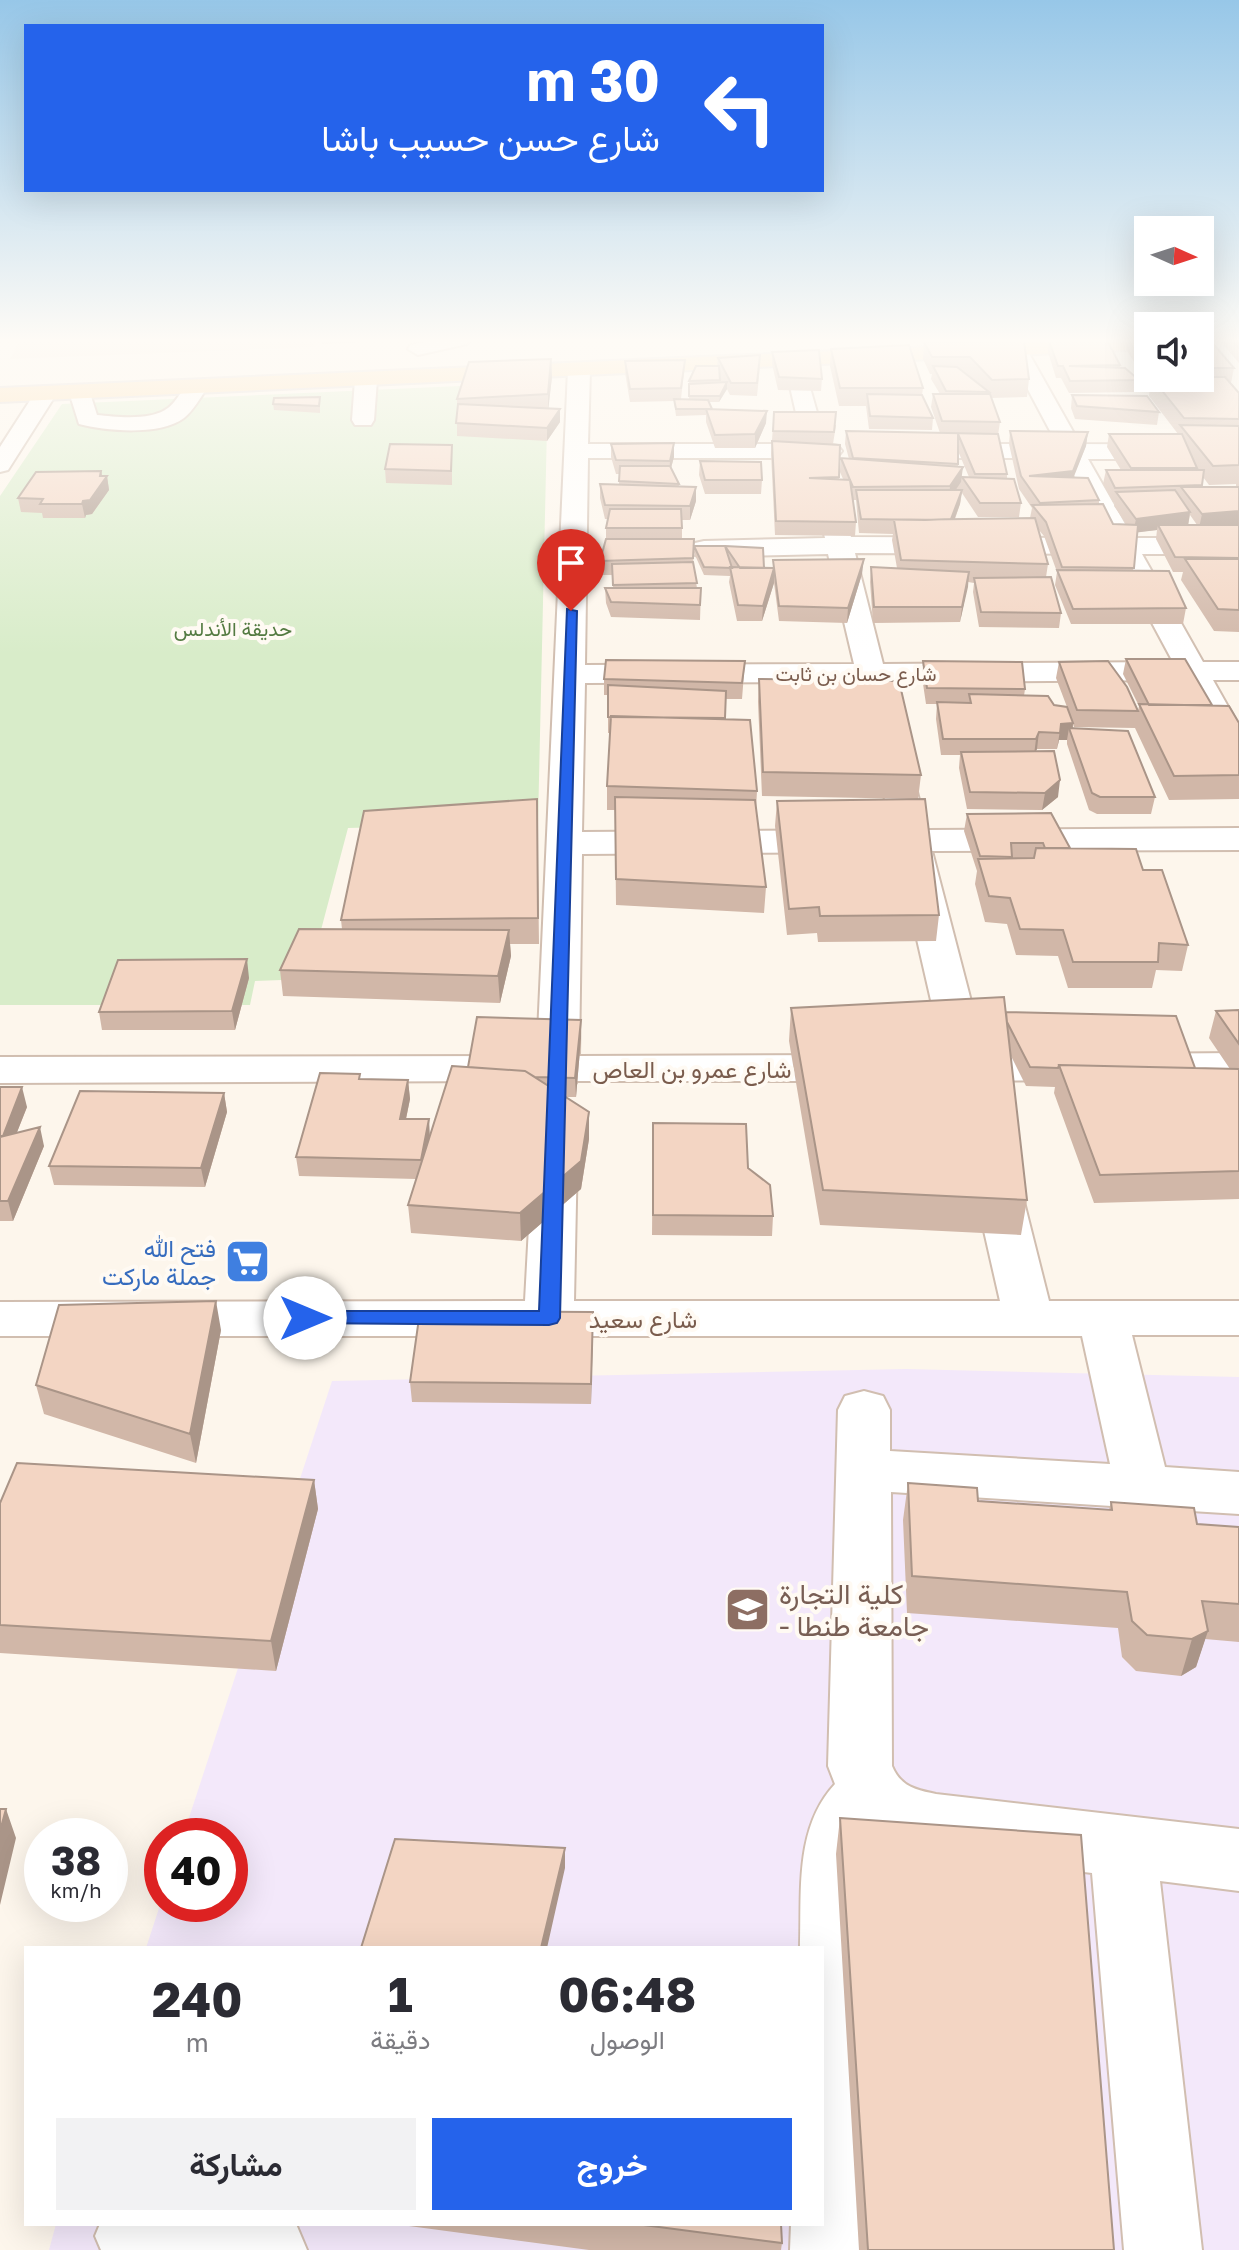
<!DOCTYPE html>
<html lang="ar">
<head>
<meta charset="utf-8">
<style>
	:root { --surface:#fff; --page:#f2f2f3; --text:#2b2b33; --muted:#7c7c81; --accent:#2563eb }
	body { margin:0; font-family:"Golos Text",Vazirmatn,sans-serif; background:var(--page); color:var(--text); direction:rtl; height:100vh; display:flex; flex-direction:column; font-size:30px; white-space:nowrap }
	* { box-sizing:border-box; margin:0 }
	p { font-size:26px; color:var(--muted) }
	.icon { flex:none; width:44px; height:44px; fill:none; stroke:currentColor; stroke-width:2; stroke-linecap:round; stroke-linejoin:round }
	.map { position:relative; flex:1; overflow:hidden; direction:ltr }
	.details { position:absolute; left:24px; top:1946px; width:800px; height:280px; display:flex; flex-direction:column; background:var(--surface); border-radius:0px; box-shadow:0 8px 32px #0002; direction:rtl }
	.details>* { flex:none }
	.hud { position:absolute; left:24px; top:24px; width:800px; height:168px; border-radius:0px; box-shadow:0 8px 32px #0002; direction:rtl; background:#2563eb; color:#fff; overflow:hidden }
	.needle { width:52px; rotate:93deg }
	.fabs { position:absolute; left:1134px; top:216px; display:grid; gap:16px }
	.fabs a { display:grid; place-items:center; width:80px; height:80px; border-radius:0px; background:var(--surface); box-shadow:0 8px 32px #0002; font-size:40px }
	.speed { position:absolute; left:24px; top:1818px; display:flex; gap:16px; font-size:40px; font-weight:700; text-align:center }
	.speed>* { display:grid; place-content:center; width:104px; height:104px; border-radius:50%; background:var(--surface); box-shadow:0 8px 32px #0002; line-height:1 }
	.speed small { font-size:20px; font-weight:400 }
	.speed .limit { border:12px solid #d22; background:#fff; color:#111 }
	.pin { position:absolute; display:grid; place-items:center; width:68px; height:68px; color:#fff; margin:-82px -34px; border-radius:50% 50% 50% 0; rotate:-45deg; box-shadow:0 0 8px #0007 }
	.pin .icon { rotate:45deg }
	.me { position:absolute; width:88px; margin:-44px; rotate:90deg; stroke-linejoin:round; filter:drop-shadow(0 0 6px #0008) }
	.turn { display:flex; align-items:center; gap:28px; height:168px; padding:0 32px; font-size:36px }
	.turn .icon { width:104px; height:104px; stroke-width:2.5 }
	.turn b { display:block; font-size:56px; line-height:68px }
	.eta { display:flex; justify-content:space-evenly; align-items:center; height:136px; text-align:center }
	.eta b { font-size:48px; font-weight:700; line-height:56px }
	.action { display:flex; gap:16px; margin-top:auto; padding:16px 32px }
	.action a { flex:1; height:92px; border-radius:0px; background:var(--accent); color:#fff; font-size:32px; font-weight:700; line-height:92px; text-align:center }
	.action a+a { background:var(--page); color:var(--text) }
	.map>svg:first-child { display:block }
</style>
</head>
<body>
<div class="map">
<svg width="1239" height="2250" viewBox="0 0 1239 2250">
	<rect width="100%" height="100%" fill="#fdf6ec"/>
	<path fill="#f5e8da" d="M20 340H315L314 347 10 359Z"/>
	<path fill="#f3e8fa" d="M906 1369 1239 1377V2250H49L56 2224H822V1948H146L162 1899V1904H230V1836H183L332 1381Z"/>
	<path fill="#d8ecc9" d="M548 382 538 823 348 828 308 979 255 981 250 1005H0V496L62 404Z"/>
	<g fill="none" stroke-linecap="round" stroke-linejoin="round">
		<defs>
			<path id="minor" d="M433 340H470L467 344 418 355 408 349 411 345Z
				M1017 344 1027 350 1080 444 1239 445V459H1088L1133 538H1239V554H1142L1203 662H1239V680H1213L1239 726V765L1227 762 1223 755 1183 680 888 682 927 830 1239 828V850L932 851 985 1055 1239 1053V1079L953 1081 938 1077 932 1068 938 1059 944 1057 897 852 582 854 579 1056 853 1055 868 1059 874 1068 868 1077 853 1081H577L572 1089 557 1093 542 1089 537 1081 0 1083V1057L537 1056 568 370 579 364 590 370 588 444H803L784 360 787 356H801L826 444 838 446 842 451 838 456 830 458 851 537 1107 538 1065 458H943L935 456 931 451 935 446 943 444H1057L1007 350ZM588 458H806L825 538 704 541 695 543 691 549 695 555 704 557 828 554 854 664 585 665ZM855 553 1115 554 1173 662 883 664ZM858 682 892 830 582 832 585 683Z
				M366 374 377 380 374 420 371 425H355L352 420 355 380Z
				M196 382 207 388C200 398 193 411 184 418 160 436 106 431 79 424L69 392 80 385 88 387 97 415C117 417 151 421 168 408 179 400 182 385 196 382Z
				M46 386 57 393 8 470 0 472V447L38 388Z
				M555 1139 571 1143 577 1153 574 1301H1000L972 1178 979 1168 995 1163 1011 1168 1018 1178 1049 1301H1239V1335H1132L1165 1467 1239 1472V1514L891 1492 892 1766C901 1787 916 1790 936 1794L1239 1829V1891L1160 1881 1202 2250H1124L1092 1873 936 1854 873 1835 869 1854 868 2250H790L791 2224H822V1948H800C802 1893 794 1828 835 1784L828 1766 838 1410 845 1396 864 1391 883 1396 890 1410V1451L1110 1464 1082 1336H0V1302L525 1301 533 1153 539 1143Z
				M100 2224H296L307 2250H101L95 2236Z"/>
			<path id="major" d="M1085 340H1148V349L0 402V388Z"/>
		</defs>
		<use href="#minor" stroke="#d1beb0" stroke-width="4"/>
		<use href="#major" stroke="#dad1cd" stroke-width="4"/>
		<use href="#minor" fill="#fff" fill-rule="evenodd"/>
		<use href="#major" fill="#fbd9a5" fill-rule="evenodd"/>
	</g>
	<path fill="#d1b7a8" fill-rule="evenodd" d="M322 340H356L355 343 322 344Z
		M1128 340H1148V378H1200V340L1234 368 1231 383 1239 393V632L1214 631 1181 580 1183 572H1173L1156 539 1157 530 1137 532 1133 571 1186 608 1183 624H1071L1055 585 1057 572 1044 536 1038 529 1048 564 1046 577 1061 613 1059 628 979 627 973 592 974 583 968 582 960 622 873 623 870 582 871 567 897 568 892 540 893 534 859 533 856 500H853L856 522 855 536 775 535 771 454 774 412 836 425 833 444 840 445 839 479H843L840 472 841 458 849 459 845 444 846 431 940 433 931 407 933 394H940L931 379 932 374H930L923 359 924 342 1024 341 1029 379 1027 397 991 398 1000 422 998 435 1007 474V478L1021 503 1019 517H978L962 493 960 504 955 519 1030 518 1032 508 1019 489 1009 444 1010 431 1088 432 1086 446 1073 477 1099 500V504L1113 524 1127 525 1114 506 1115 502H1113L1103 484 1106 470H1121L1107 447 1109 434H1178L1149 396 1150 386H1149L1126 349ZM958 451 969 477H962L958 467ZM1203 477 1209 485 1236 484V487H1201ZM1190 515 1195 522 1197 525H1188Z
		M1221 340H1239V363L1221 342Z
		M1049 341 1120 365V367L1139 380 1136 392 1069 393 1061 378H1056L1048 352Z
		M831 349 923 388 922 395 933 418 932 430 869 429 866 406H839L830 366Z
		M772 352 822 379 821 391 778 390 772 364Z
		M718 358 760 367 757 396 730 395 727 389 719 402H709L712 409 766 423 755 448H715L706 422V415L676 416 674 401 630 402 625 373V361L684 372 681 399H689V381L717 366Z
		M551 359 552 377 548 408 560 422 547 441 457 436V399Z
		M1072 395 1159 412 1157 425 1075 419 1071 408Z
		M273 404H320V413L274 410Z
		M611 444 674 457 671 468 679 484V486L696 501 690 520H682V539L694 546H725L764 568H773V560L862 574 847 623 779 621 774 583 762 621H737L729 582 730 576 704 575 694 553 693 564 697 588H701L700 620 611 617 606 603 605 588H613L612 575H600V561L606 540V528L608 519H605L600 498V484H619V474H616L611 457Z
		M452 445V485L386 483 385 469Z
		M700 461 762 480 761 494H705L699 475Z
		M101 471 102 476H107L109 490 92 514 86 515 85 518H43L42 513 21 512 18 498Z
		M1126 659 1212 705 1239 723V799L1169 800 1135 728 1074 727 1073 724V728L1155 797 1151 814H1097L1089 810 1067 744V740H1059L1057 749H1037L1036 751 1058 797 1042 810 967 809 959 768 960 755H941L936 719 937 704H926L922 677 923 661 1025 689 1024 696 1054 705 1067 707 1056 678 1059 662 1138 711 1139 706 1123 674Z
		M745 661 742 699H726L725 719 757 791 756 809 766 887 764 913 616 905 615 810H607V786L610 733H608V695H604V679Z
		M759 679 921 775 918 799 762 796 758 702Z
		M537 799 539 944H510L511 956 500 1003 283 996 280 970 342 929 341 920Z
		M777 801 939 915 936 941 818 942 817 933 787 935 775 826Z
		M967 814 1070 848 1143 870 1188 945 1182 971 1156 970 1152 988H1068L1058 956 1016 955 1007 924 985 922 975 884 977 871 964 831Z
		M249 978 235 1030H102L99 1012Z
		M791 1008 1006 1012 1195 1068 1230 1069 1209 1038 1216 1011 1239 1010V1199L1094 1203 1054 1093 1055 1087 1026 1086 1010 1054 1027 1200 1021 1235 820 1225 789 1041Z
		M581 1020V1038L576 1097H566L589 1139 581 1189 521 1241 411 1233 408 1205 416 1179 299 1176 296 1157 360 1074V1079L408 1080 410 1099 406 1119 430 1136 468 1067Z
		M0 1087 27 1107 17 1132 44 1146 13 1221H0Z
		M224 1093 227 1112 205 1187 54 1185 49 1166Z
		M653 1123 748 1168 773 1216 772 1236 652 1235Z
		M593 1312 591 1404 412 1402 410 1382Z
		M221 1330 196 1463 44 1414 36 1385Z
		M314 1480 318 1509 276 1671 0 1653V1503Z
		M908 1483 978 1501 1109 1510 1111 1502 1197 1524 1239 1527V1642L1205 1639 1196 1667 1181 1676 1136 1671 1122 1657 1118 1628 907 1613 903 1520Z
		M840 1818 1114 2250H859L836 1854Z
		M394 2224H781L782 2243 781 2250H589Z"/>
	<path fill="#aa9588" d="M551 359 552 377 548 412V394Z
		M727 382V389L719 402 720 396Z
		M560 409V422L547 441V428Z
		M767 411 766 423 755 448V434Z
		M1088 432 1086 446 1071 484 1029 476Z
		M674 443V457L669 475 670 461Z
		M963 467 961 482 949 500 950 486Z
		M101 471 103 482 107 476 109 490 92 514 86 515 85 518 82 504 83 501 100 476Z
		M696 487V501L690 520V506Z
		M962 490 960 504 949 534 951 520Z
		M1239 511V525L1199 528 1202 514Z
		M1190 512 1188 526 1158 525 1157 530 1133 533 1136 519Z
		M864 559 862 574 847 623 848 608Z
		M774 568V583L762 621 763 606Z
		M969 572 968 587 960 622 962 607Z
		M1073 723 1072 734 1069 728 1067 740H1059L1057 749 1061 724Z
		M1039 732 1037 749 1034 755 1036 739Z
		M1060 780 1058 797 1042 810 1045 793Z
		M509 930 511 956 500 1003 498 976Z
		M247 959 249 978 235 1030 232 1011Z
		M581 1020V1038L576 1097 575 1078Z
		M408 1080 410 1099 402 1138 400 1119Z
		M22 1087 27 1107 8 1155 3 1136Z
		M224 1093 227 1112 205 1187 201 1168Z
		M589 1112V1139L581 1189 521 1241 520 1213Z
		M429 1119 430 1138 422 1180 421 1160Z
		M40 1127 44 1146 13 1221 8 1201Z
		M216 1301 221 1330 196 1463 190 1434Z
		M593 1312V1332L591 1404V1384Z
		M314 1480 318 1509 276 1671 271 1641Z
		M1208 1631 1196 1667 1181 1676 1192 1639Z
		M6 1809 16 1838 0 1905V1831Z
		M565 1848V1868L547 1948H541Z"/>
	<path fill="#f3d5c3" stroke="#aa9588" stroke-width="2" d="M1068 340H1107L1120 365 1069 366 1125 368 1139 380 1070 381 1063 366H1058L1049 341Z
		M1134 340H1148V363Z
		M1200 340H1210L1234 368H1200Z
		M1232 340H1239V348Z
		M1024 341 1029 379 992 380 970 357H932L924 342Z
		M909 345 923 388H840L831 349Z
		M819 350 822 379 779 377 772 352Z
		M760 355 757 383H731L718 358Z
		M551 359 548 394 457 399 469 362Z
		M685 360 681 388 630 389 625 361Z
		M696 366H719L720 380 689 381Z
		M933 366 957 367 989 392 946 391Z
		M1200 377H1225L1239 393V419L1184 418 1152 378Z
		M727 382 720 396H689V384Z
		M867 394 922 395 933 418 870 416Z
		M933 394H990L1000 422 942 421Z
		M1072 395 1147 396 1159 412 1077 406Z
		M320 397 319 406 273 404 274 398Z
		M674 399 708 400 712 409H676Z
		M458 404 560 409 547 428 456 423Z
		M706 409 767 411 755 434 715 435Z
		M774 412H836L834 432 773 431Z
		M1180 425 1239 426V465L1213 466Z
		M846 431 998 434 1007 474H975L958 434V464L853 458Z
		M1010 431 1088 432 1073 471 1029 476 1088 478 1099 500 1040 503 1021 476Z
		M1109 434H1182L1197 468H1131Z
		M772 441 840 445 839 477 809 478 850 480 841 458 963 467 950 486 853 487 850 480 856 522 776 521Z
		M674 443 670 461 616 460 611 444Z
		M390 444 452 445 451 471 385 469Z
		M700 461 761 462 762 480H705Z
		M620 466H670L679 484 619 481Z
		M1106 470H1204L1202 485 1115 488Z
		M101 471 100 476H107L90 500 83 501 82 504H40L43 499 18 498 36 472Z
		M962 477 1014 479 1021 503H980Z
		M600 484 696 487 690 506 605 505Z
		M1181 487H1239V511L1202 514Z
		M856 490H962L951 519 925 520 861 519Z
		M1175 490 1190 512 1136 519 1116 492Z
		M1103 504 1113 524 1138 525 1134 568 1062 567 1046 522 1032 505Z
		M610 509H681L682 528H606Z
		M1035 518 1048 564 901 560 894 520Z
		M1158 525H1239V558L1175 557Z
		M606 539H694L693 558 600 561Z
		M694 546H725L763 548 764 568H740L725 546 732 568 704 567Z
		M864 559 848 608 779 606 774 568 763 606 738 605 730 567 774 568 773 560Z
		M1185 559H1239V610L1218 609Z
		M693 562 697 583 613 585 612 564Z
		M871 567 969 572 962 607H874Z
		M1057 570 1169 571 1186 608 1073 609Z
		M1051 577 1061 613 981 612 974 578Z
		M605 588H701L700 605 611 602Z
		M1126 659H1185L1212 705H1149Z
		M606 660 745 661 742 683 604 679Z
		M923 661 1022 662 1025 689 927 688Z
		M1108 661 1127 687 1138 711 1077 710 1059 662Z
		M759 679 899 681 921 775 763 772Z
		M608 685 726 691 725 718 608 717Z
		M969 694 1048 696 1054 705 1067 707 1073 723 1061 724 1060 733 1039 732 1036 739H943L937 702 971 703Z
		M1139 704 1229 706 1239 723V775L1174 776Z
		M611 716 750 720 757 791 607 786Z
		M1069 728 1128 731 1155 797H1100L1092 793Z
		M1054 751 1060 780 1045 793 970 792 961 752Z
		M615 797 755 800 766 887 616 879Z
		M537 799 538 918 341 920 364 811Z
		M925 799 939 915 820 916 819 907 789 909 777 801Z
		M1051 813 1070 848H1045L1043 843H1011L1012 857 980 856 967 814Z
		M1036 848 1136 849 1143 870H1162L1188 945 1159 943 1158 962H1073L1063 930 1020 929 1010 898 989 896 978 859 1034 858Z
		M299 929 509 930 498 976 280 970Z
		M247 959 232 1011 99 1012 118 960Z
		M1004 997 1027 1200 823 1190 791 1008Z
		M1239 1010V1044L1216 1011Z
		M1006 1012 1176 1016 1195 1068 1059 1065 1058 1068 1030 1067 1007 1022Z
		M477 1017 581 1020 575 1078 535 1077 525 1071 468 1067Z
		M1059 1065 1239 1069V1171L1100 1175Z
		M452 1066 525 1071 589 1112 581 1161 520 1213 408 1205Z
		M320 1073 360 1074 359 1079 408 1080 400 1119H429L421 1160 296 1157Z
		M0 1087H22L3 1136H0Z
		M80 1091 224 1093 201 1168 49 1166Z
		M653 1123 746 1124 748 1168 770 1185 773 1216 653 1215Z
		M40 1127 8 1201H0V1137Z
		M216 1301 190 1434 36 1385 59 1305Z
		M420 1311 593 1312 591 1384 410 1382Z
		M17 1463 314 1480 271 1641 0 1625V1503Z
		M908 1483 977 1488 978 1501 1112 1510 1111 1502 1194 1508 1197 1524 1239 1527V1604L1202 1601 1208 1631 1192 1639 1147 1635 1132 1621 1127 1592 912 1576Z
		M0 1809H6L0 1831Z
		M840 1818 1081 1835 1114 2250H868Z
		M395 1839 565 1848 541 1948H361Z
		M636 2224H781L782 2243Z"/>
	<linearGradient id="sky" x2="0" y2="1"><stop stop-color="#97c7e8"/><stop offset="0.52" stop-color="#fefbf6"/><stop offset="1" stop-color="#fefbf6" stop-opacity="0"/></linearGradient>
	<rect width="1239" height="655" fill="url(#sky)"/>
	<path fill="#2563eb" stroke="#184099" stroke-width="2" d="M567 609 577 611 560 1318 557 1323 549 1325 298 1323 295 1318 298 1313 305 1311H539Z"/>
	<defs>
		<symbol id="supermarket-square" viewBox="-11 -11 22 22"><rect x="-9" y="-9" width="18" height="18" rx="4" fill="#3f7fe0" stroke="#fffaf3"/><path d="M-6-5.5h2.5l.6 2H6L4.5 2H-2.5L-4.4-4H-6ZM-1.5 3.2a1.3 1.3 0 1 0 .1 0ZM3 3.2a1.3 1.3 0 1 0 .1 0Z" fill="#fff"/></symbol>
		<symbol id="university-square" viewBox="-11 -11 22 22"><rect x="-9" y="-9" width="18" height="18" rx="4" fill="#8d6e63" stroke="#fffaf3"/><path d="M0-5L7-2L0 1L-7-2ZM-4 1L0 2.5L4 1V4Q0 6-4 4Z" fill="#fff"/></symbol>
	</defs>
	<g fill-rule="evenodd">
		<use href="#supermarket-square" x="222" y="1236" width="51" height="51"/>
		<use href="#university-square" x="722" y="1584" width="51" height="51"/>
	</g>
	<g text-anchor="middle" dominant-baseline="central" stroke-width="8" stroke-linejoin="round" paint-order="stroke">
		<g font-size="20" fill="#537a41" stroke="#fffaf3">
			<text x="233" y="628">حديقة الأندلس</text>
		</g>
		<g font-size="20" fill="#7a5c4d" stroke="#fffaf3">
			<text x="856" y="673">شارع حسان بن ثابت</text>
		</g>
		<g font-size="24" fill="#7a5c4d" stroke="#fffaf3">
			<text x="692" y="1068">شارع عمرو بن العاص</text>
			<text x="643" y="1318">شارع سعيد</text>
		</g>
		<g font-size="24" fill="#366cbe" stroke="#fffaf3" text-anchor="end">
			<text x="216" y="1247">فتح الله<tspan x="216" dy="28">جملة ماركت</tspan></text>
		</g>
		<g font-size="28" fill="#785e54" stroke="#fffaf3" text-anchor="start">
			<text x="779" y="1593">كلية التجارة<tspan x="779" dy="32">- جامعة طنطا</tspan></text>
		</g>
	</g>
</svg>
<div class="fabs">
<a><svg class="needle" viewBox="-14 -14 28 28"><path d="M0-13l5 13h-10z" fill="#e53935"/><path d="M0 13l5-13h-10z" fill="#7c7c81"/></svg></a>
<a><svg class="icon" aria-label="sound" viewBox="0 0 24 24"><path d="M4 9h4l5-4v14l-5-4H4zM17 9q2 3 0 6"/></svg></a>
</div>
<div class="speed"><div>38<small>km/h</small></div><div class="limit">40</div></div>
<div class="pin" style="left:571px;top:611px;background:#d93025"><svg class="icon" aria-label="arrive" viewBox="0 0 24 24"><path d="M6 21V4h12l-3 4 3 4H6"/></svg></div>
<svg class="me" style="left:305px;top:1318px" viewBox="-20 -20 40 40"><circle r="19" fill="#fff"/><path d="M0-13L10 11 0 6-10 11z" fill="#2563eb"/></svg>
<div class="hud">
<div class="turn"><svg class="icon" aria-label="left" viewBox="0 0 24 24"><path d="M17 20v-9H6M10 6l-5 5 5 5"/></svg><div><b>30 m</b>شارع حسن حسيب باشا</div></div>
</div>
<section class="details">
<div class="eta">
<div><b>06:48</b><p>الوصول</p></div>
<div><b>1</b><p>دقيقة</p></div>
<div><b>240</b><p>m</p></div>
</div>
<div class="action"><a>خروج</a><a>مشاركة</a></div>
</section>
</div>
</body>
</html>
